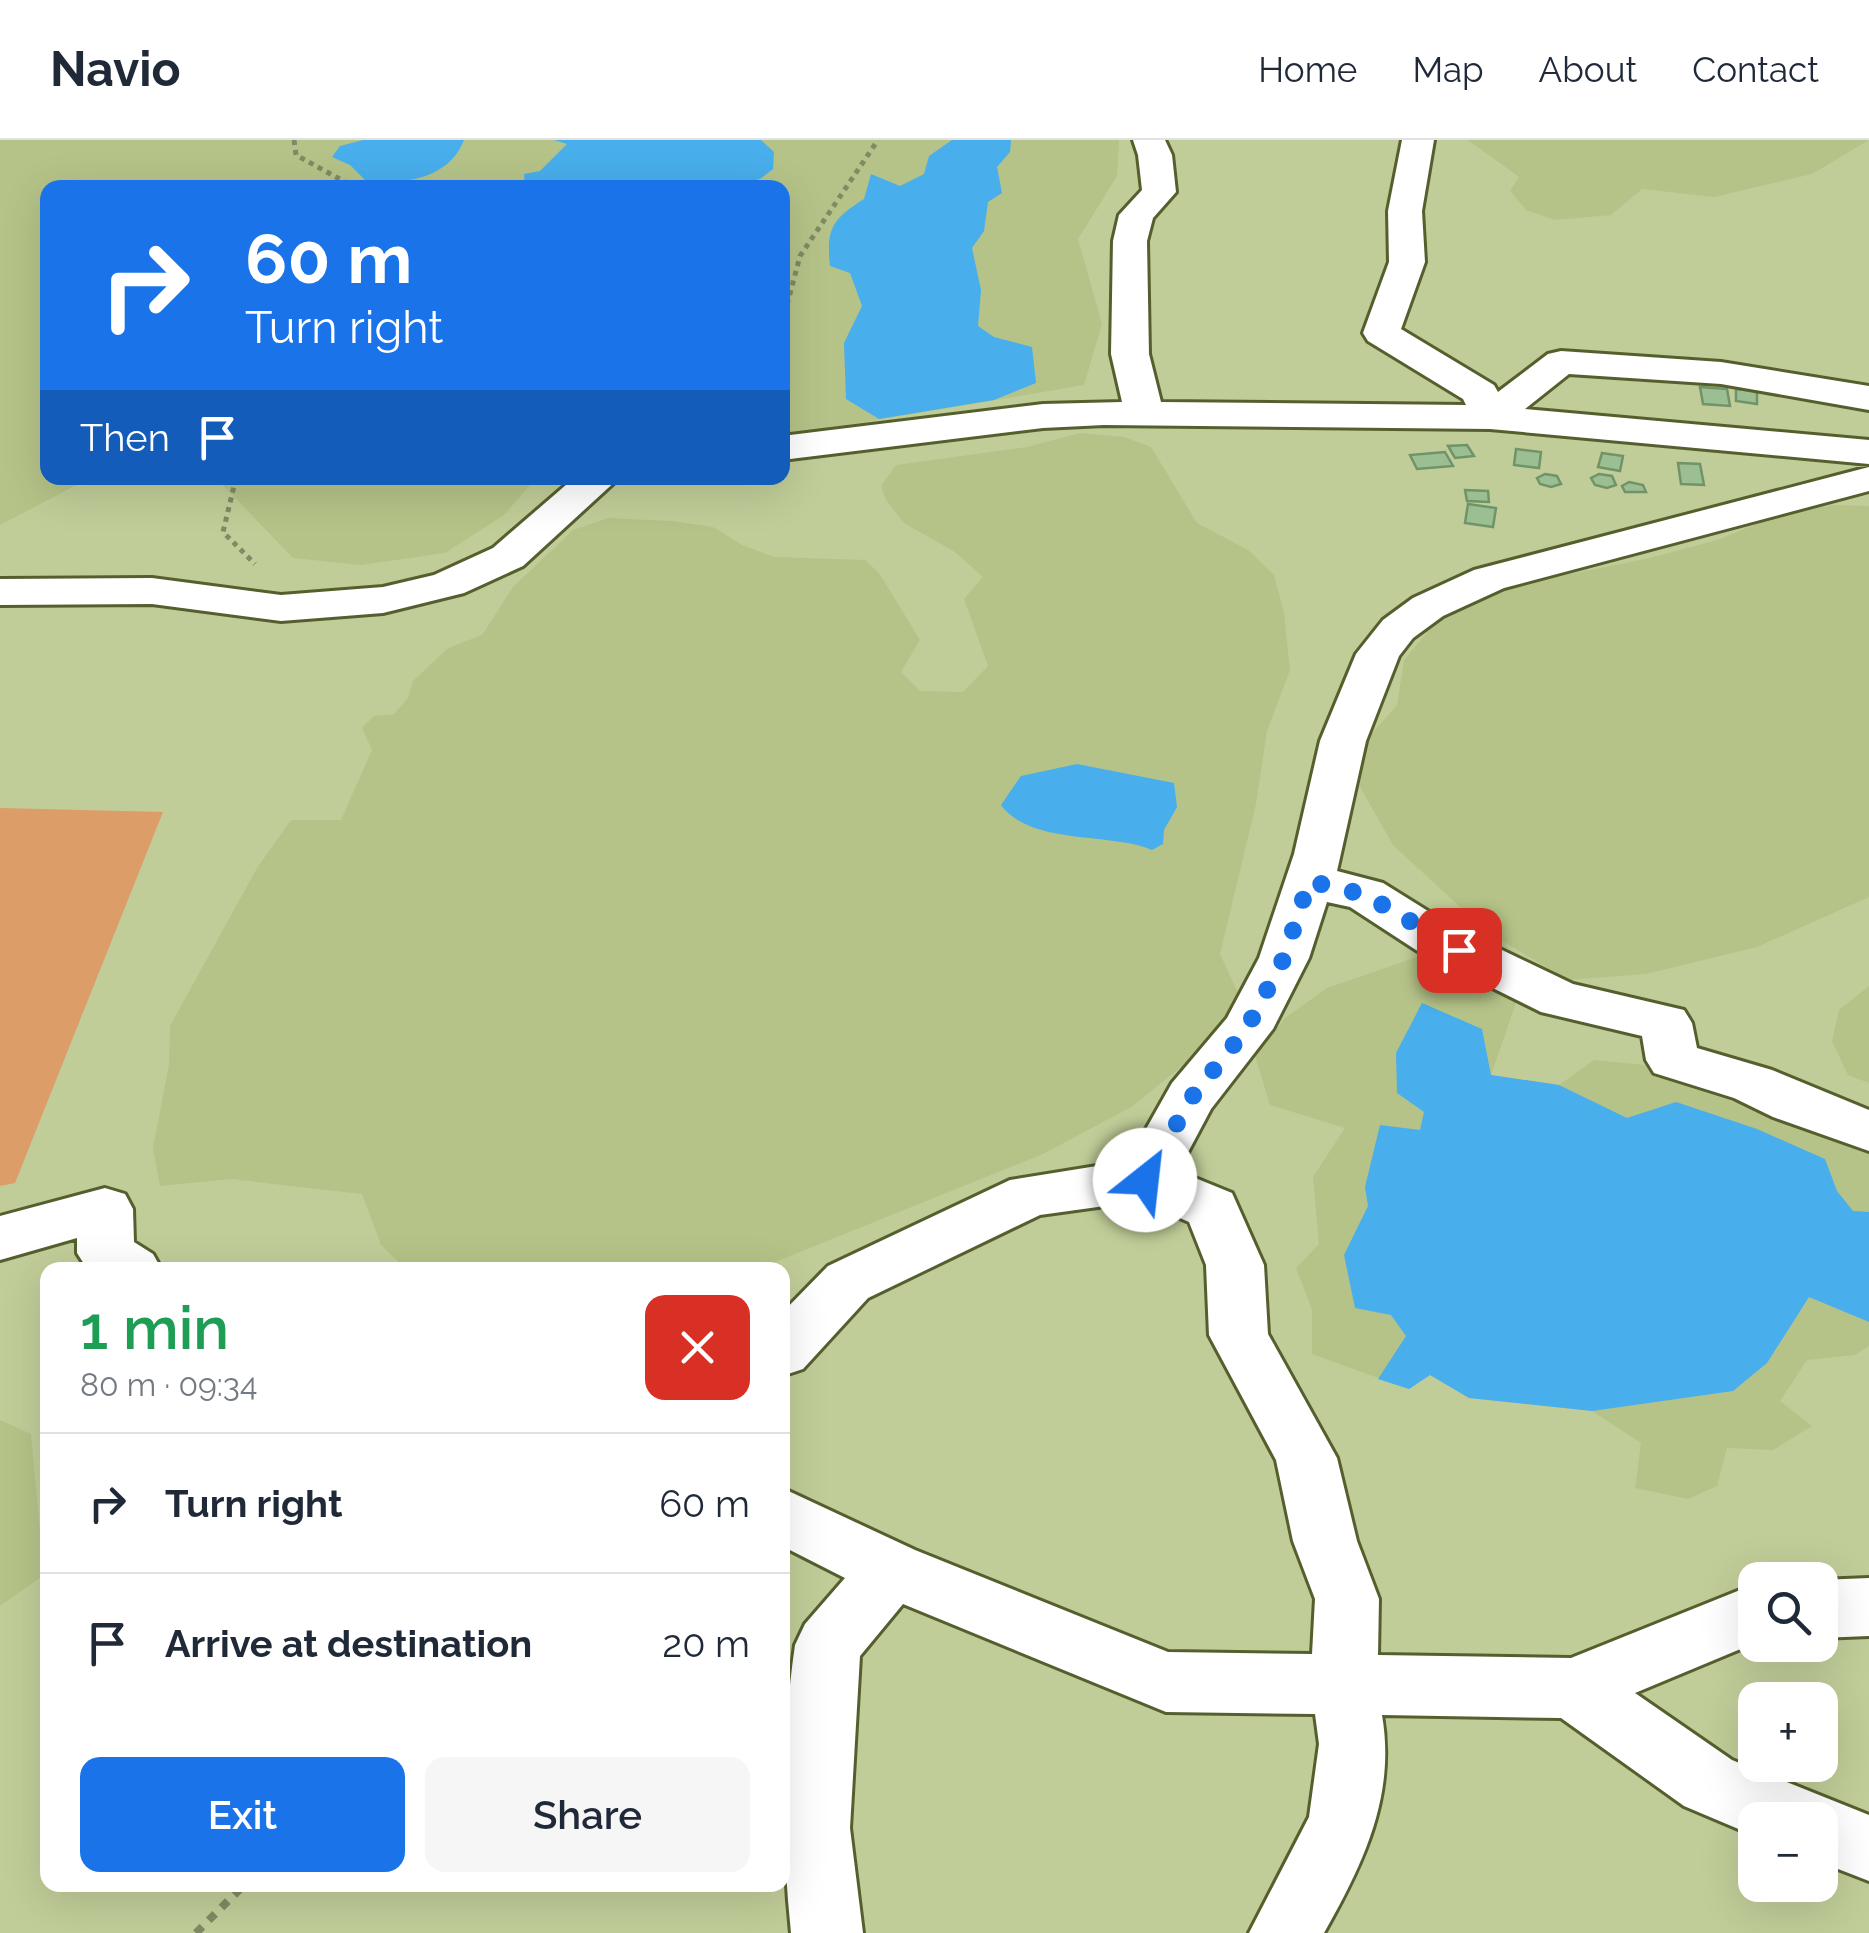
<!DOCTYPE html>
<html lang="en">
<head>
<meta charset="utf-8">
<style>
	:root { --surface:#fff; --page:#f6f6f7; --text:#1f2937; --muted:#747a83; --line:#e0e1e3; --accent:#1a73e8 }
	body { margin:0; font-family:Raleway,sans-serif; background:var(--page); color:var(--text); height:100vh; display:flex; flex-direction:column; font-size:38px; white-space:nowrap }
	* { box-sizing:border-box; margin:0 }
	p { font-size:32px; color:var(--muted) }
	.icon { flex:none; width:55px; height:55px; fill:none; stroke:currentColor; stroke-width:2; stroke-linecap:round; stroke-linejoin:round }
	.map { position:relative; flex:1; overflow:hidden }
	.drawer { position:absolute; left:40px; top:1122px; width:750px; height:630px; display:flex; flex-direction:column; background:var(--surface); border-radius:20px; box-shadow:0 10px 40px #0002 }
	.drawer>* { flex:none }
	.top-card { position:absolute; left:40px; top:40px; width:750px; height:305px; border-radius:20px; box-shadow:0 10px 40px #0002; background:#1a73e8; color:#fff; overflow:hidden }
	.buttons { position:absolute; left:1738px; top:1422px; display:grid; gap:20px }
	.buttons a { display:grid; place-items:center; width:100px; height:100px; border-radius:20px; background:var(--surface); box-shadow:0 10px 40px #0002; font-size:50px }
	.pin { position:absolute; display:grid; place-items:center; width:85px; height:85px; color:#fff; margin:-42px; border-radius:20px; box-shadow:0 5px 15px #0006 }
	.me { position:absolute; width:110px; margin:-55px; rotate:29deg; stroke-linejoin:round; filter:drop-shadow(0 0 8px #0008) }
	.turn { display:flex; align-items:center; gap:35px; height:210px; padding:0 40px; font-size:45px }
	.turn .icon { width:130px; height:130px; stroke-width:2.5 }
	.turn b { display:block; font-size:70px; line-height:85px }
	.then { display:flex; align-items:center; height:95px; padding:0 40px; background:#0003; gap:20px; font-size:38px }
	.round { display:grid; place-items:center; flex:none; width:105px; height:105px; border-radius:20px; background:var(--page) }
	.summary { display:flex; align-items:center; justify-content:space-between; height:170px; padding:0 40px }
	h1 { font-size:60px; font-weight:600; line-height:75px; color:#1e9e55 }
	.button { display:flex; gap:20px; margin-top:auto; padding:20px 40px }
	.button a { flex:1; height:115px; border-radius:20px; background:var(--accent); color:#fff; font-size:40px; font-weight:600; line-height:115px; text-align:center }
	.button a+a { background:var(--page); color:var(--text) }
	ul { padding:0; list-style:none }
	li { display:flex; align-items:center; gap:30px; height:140px; padding:0 40px; border-top:2px solid var(--line) }
	li div { flex:1 }
	li b { display:block; font-size:38px }
	li em { font-style:normal }
	header { display:flex; align-items:center; gap:60px; box-sizing:border-box; height:140px; padding:0 50px; background:var(--surface); border-bottom:2px solid var(--line) }
	header strong { font-size:48px }
	nav { display:flex; gap:55px; margin-inline-start:auto; font-size:35px }
	.map>svg:first-child { display:block }
</style>
</head>
<body>
<header>
<strong>Navio</strong>
<nav><a>Home</a><a>Map</a><a>About</a><a>Contact</a></nav>
</header>
<div class="map">
<svg width="1869" height="1793" viewBox="0 0 1869 1793">
	<rect width="100%" height="100%" fill="#c0cd98"/>
	<path fill="#b5c388" d="M0 0H1119L1117 36 1078 99 1102 184 1084 245 818 290 783 293 782 48H48V338H90L0 385Z
		M1468 0H1869L1812 34 1714 57 1642 49 1611 75 1555 80 1526 70 1510 51 1519 37Z
		M1080 293 1124 297 1151 307 1197 383 1248 410 1274 435 1284 473 1290 530 1267 591 1256 664 1220 814 1239 855 1210 903 1133 966 1043 1014 755 1130H407L381 1105 362 1054 231 1039 160 1046 153 1008 169 924 170 886 257 728 291 680H341L372 610 362 588 374 576 394 574 408 558 413 541 448 508 482 495 513 447 573 390 608 378 672 381 713 387 742 405 774 417 865 420 879 433 920 500 901 532 920 551 963 552 988 526 964 459 983 437 955 412 904 383 886 360 881 346 896 325 1027 307Z
		M216 338H536L504 375 445 413 361 425 293 418Z
		M1834 365 1869 366V757L1757 807 1646 834 1567 840 1486 791 1393 705 1360 647 1361 606 1397 565 1404 520 1439 478 1486 451 1650 418 1717 400 1779 375Z
		M1423 815 1479 834 1516 863 1491 935 1559 945 1594 920 1676 928 1869 1004V1206L1855 1215 1807 1220 1780 1261 1812 1286 1773 1310 1727 1308 1717 1346 1688 1359 1635 1348 1641 1303 1592 1271 1469 1258 1430 1235 1409 1249 1312 1214V1169L1296 1128 1319 1104 1313 1037 1345 988 1270 965 1255 916 1285 878 1327 848Z
		M1869 846V943L1848 935 1832 901 1839 870Z
		M0 1280 31 1294 44 1435 0 1466Z"/>
	<path fill="#dd9d68" d="M0 668 163 672 15 1043 0 1046Z"/>
	<path fill="#48aeec" d="M363 0H464C449 39 404 45 366 41L350 25 332 17 340 6Z
		M554 0H761L774 12 773 29 760 39 730 47H525L524 34 540 31 567 4Z
		M952 0H1011L1010 12 997 27 1002 53 988 62 984 91 972 108 981 150 978 186 994 197 1032 207 1036 243 994 260 879 279 846 259 844 203 862 166 850 133 830 126C826 89 832 79 864 59L871 34 900 46 924 34 929 16Z
		M1077 624 1174 643 1177 667 1164 690 1163 704 1152 710C1110 692 1031 706 1001 665L1021 636Z
		M1422 863 1482 889 1491 935 1559 945 1627 978 1676 962 1757 989 1825 1019 1837 1051 1853 1071 1869 1072V1182L1809 1157 1767 1223 1733 1251 1592 1271 1469 1258 1430 1235 1409 1249 1378 1239 1406 1196 1391 1175 1355 1168 1344 1115 1368 1066 1365 1047 1380 985 1420 990 1424 972 1397 953 1396 913Z"/>
	<path fill="#9bbe92" stroke="#719368" stroke-width="2.5" d="M1700 247 1727 249 1730 266 1703 264Z
		M1736 249 1757 251V264L1736 261Z
		M1467 305 1474 316 1455 318 1448 306Z
		M1516 309 1541 312 1539 328 1514 325Z
		M1445 312 1453 326 1417 329 1410 315Z
		M1602 313 1623 316 1620 331 1598 327Z
		M1678 323 1700 324 1704 345 1681 344Z
		M1545 334 1557 336 1561 344 1551 347 1540 344 1537 338Z
		M1599 334 1612 336 1616 345 1607 348 1595 345 1591 338Z
		M1629 342 1643 345 1646 352H1625L1622 346Z
		M1465 350 1488 351 1489 362 1467 361Z
		M1468 364 1496 368 1493 387 1465 383Z"/>
	<g fill="none" stroke-linecap="round" stroke-linejoin="round">
		<defs>
			<path id="street" d="M1133 0H1165L1172 15 1176 52 1153 78 1147 101 1149 214 1161 262 1466 265 1463 259 1368 201 1363 193 1389 122 1388 71 1402 0H1434L1422 71 1425 122 1401 189 1494 245 1498 252 1548 214 1561 211 1721 222 1869 246V270L1721 244 1569 234 1525 269 1869 300V324L1490 289 1104 285 1043 288 782 320V296L1043 264 1122 262 1111 214 1113 101 1119 75 1142 50 1138 15Z
				M1869 327V351L1504 448 1443 476 1413 498 1399 516 1366 601 1337 731 1383 743 1452 786 1573 844 1684 870 1692 883 1697 908 1772 930 1869 970V1011L1773 977 1734 958 1654 933 1646 920 1642 896 1541 872 1416 810 1350 767 1327 762 1309 818 1273 889 1211 969 1178 1031 1232 1053 1264 1125 1268 1194 1337 1318 1357 1401 1379 1459 1378 1515 1571 1518 1755 1444V1503L1635 1553 1732 1620 1869 1675V1741L1820 1722V1680H1755V1696L1684 1666 1561 1578 1382 1575C1396 1656 1363 1724 1324 1793H1249L1309 1677 1319 1604 1315 1574 1166 1572 903 1464 860 1516 850 1688 863 1793H791C781 1696 781 1602 795 1505L805 1484 845 1438 782 1406V1348L915 1410 1168 1512 1312 1514 1315 1459 1293 1401 1276 1320 1209 1195 1206 1125 1189 1082 1141 1061 1040 1075 868 1158 803 1229 782 1236V1173L828 1126 1010 1040 1128 1021 1172 943 1227 878 1259 818 1294 714 1320 601 1356 514 1383 480 1413 458 1474 430Z
				M574 338H619L523 426 464 453 383 473 281 481 152 464 0 465V439L152 438 281 455 383 447 434 435 493 408Z
				M105 1048 125 1054 133 1069 134 1102 153 1114 162 1130H88L77 1113V1098L0 1120V1076Z
				M1869 1438V1496L1820 1498V1440Z"/>
		</defs>
		<use href="#street" stroke="#555f2e" stroke-width="6"/>
		<path stroke="#808a63" stroke-width="5" stroke-dasharray="5 5" stroke-linecap="butt" d="M294 0 296 15 356 48
			M782 184 800 116 878 0
			M236 338 223 392 255 424"/>
		<path stroke="#808a63" stroke-width="8" stroke-dasharray="9 9" stroke-linecap="butt" d="M196 1793 244 1745"/>
		<use href="#street" fill="#fff" fill-rule="evenodd"/>
	</g>
	<g fill="none" stroke-linecap="round" stroke-linejoin="round">
		<path stroke="#1a73e8" stroke-width="18" stroke-dasharray="0 32.4" d="M1145 1040 1192 957 1247 888 1284 818 1309 741 1366 755 1459 810"/>
	</g>
</svg>
<div class="buttons">
<a><svg class="icon" aria-label="search" viewBox="0 0 24 24"><circle cx="10" cy="10" r="6"/><path d="M15 15l6 6"/></svg></a>
<a>+</a>
<a>−</a>
</div>
<div class="pin" style="left:1459px;top:810px;background:#d93025"><svg class="icon" aria-label="arrive" viewBox="0 0 24 24"><path d="M6 21V4h12l-3 4 3 4H6"/></svg></div>
<svg class="me" style="left:1145px;top:1040px" viewBox="-20 -20 40 40"><circle r="19" fill="#fff"/><path d="M0-13L10 11 0 6-10 11z" fill="#1a73e8"/></svg>
<div class="top-card">
<div class="turn"><svg class="icon" aria-label="right" viewBox="0 0 24 24"><path d="M7 20v-9h11M14 6l5 5-5 5"/></svg><div><b>60 m</b>Turn right</div></div>
<div class="then">Then<svg class="icon" aria-label="arrive" viewBox="0 0 24 24"><path d="M6 21V4h12l-3 4 3 4H6"/></svg></div>
</div>
<section class="drawer">
<div class="summary"><div><h1>1 min</h1><p>80 m · 09:34</p></div><a class="round" style="background:#d93025;color:#fff"><svg class="icon" aria-label="close" viewBox="0 0 24 24"><path d="M6 6l12 12M18 6L6 18"/></svg></a></div>
<ul>
<li><svg class="icon" aria-label="right" viewBox="0 0 24 24"><path d="M7 20v-9h11M14 6l5 5-5 5"/></svg><div><b>Turn right</b></div><em>60 m</em></li>
<li><svg class="icon" aria-label="arrive" viewBox="0 0 24 24"><path d="M6 21V4h12l-3 4 3 4H6"/></svg><div><b>Arrive at destination</b></div><em>20 m</em></li>
</ul>
<div class="button"><a>Exit</a><a>Share</a></div>
</section>
</div>
</body>
</html>
